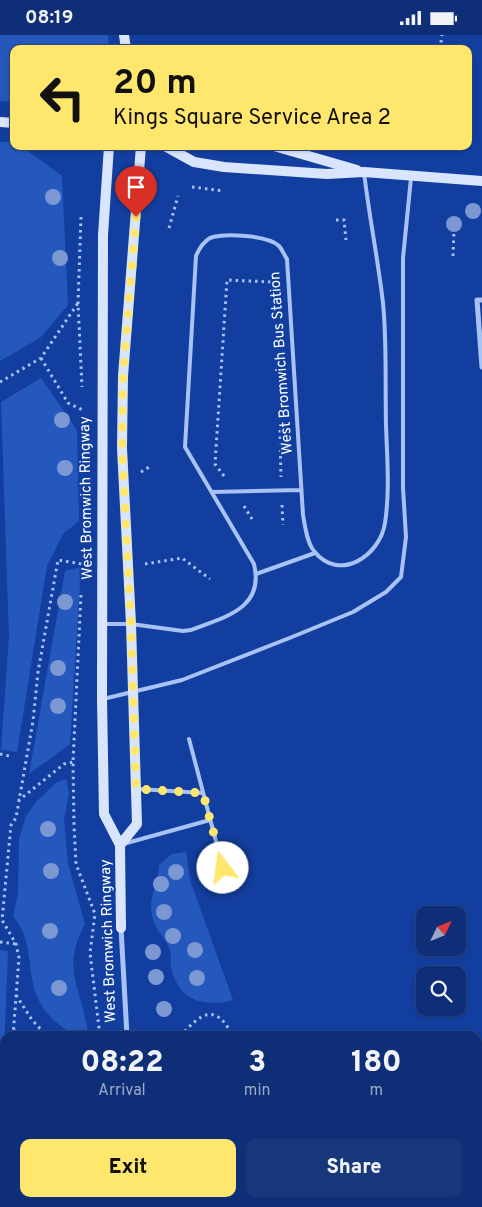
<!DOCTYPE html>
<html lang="en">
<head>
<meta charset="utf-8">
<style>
	:root { --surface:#0e2f77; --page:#17377c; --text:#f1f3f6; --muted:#9ba9c6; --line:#2e4a89; --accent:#ffe66d }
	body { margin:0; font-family:Overpass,sans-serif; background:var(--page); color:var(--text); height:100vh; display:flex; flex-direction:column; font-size:19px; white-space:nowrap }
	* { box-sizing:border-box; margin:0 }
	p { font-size:16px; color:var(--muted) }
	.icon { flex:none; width:28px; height:28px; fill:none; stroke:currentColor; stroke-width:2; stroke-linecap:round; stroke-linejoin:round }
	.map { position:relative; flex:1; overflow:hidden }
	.sheet { position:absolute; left:0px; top:996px; width:482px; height:176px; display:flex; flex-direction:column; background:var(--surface); border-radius:15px 15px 0 0; box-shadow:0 1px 4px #0004,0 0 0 1px var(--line) }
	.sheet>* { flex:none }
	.hud { position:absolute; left:10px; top:10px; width:462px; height:105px; border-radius:10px; box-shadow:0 1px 4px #0004,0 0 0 1px var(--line); background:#ffe66d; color:#111; overflow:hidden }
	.needle { width:32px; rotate:47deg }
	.fabs { position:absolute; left:416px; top:871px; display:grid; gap:10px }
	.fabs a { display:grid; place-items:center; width:50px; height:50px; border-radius:10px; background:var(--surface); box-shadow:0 1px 4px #0004,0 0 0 1px var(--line); font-size:25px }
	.pin { position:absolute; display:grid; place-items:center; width:42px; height:42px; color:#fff; margin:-51px -21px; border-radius:50% 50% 50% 0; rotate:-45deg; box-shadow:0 0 5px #0007 }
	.pin .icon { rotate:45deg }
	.me { position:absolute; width:55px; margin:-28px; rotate:345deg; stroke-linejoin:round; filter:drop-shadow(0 0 4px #0008) }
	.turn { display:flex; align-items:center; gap:18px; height:105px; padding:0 20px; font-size:22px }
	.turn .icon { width:65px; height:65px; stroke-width:2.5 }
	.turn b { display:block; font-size:35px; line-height:42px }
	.eta { display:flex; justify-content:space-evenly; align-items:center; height:85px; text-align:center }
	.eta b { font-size:30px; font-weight:800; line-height:35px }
	.primary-button { display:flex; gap:10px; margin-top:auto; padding:10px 20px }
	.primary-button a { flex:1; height:58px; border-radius:10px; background:var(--accent); color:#111; font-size:20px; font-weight:800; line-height:58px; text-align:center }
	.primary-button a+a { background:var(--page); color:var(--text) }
	.status { display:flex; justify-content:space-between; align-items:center; height:35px; padding:0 25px; background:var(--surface); direction:ltr }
	.status svg { height:14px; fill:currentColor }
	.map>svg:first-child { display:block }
</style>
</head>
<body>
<div class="status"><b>08:19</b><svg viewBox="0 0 49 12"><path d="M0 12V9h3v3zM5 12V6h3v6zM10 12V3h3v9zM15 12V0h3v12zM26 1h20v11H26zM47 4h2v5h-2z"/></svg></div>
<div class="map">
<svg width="482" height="1172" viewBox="0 0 482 1172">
	<rect width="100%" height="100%" fill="#123f9f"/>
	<path fill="#2558bd" d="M0 0H108L109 14H14V67L0 66Z
		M0 107H14V111H21L62 141 68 270 40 303 0 326Z
		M41 343 77 395 79 486 63 499 47 531 17 717 1 715 9 602 1 367Z
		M81 532 70 709 29 739 65 536Z
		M66 744 69 759 64 784 68 829 85 889C59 937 84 955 88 1001 73 999 65 996 54 985 18 952 41 915 13 881L18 859 19 804 26 781 37 766 57 747Z
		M186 817 190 845 233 965C203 973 178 965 171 932 170 926 172 919 169 913 161 895 153 896 151 872 151 857 159 845 159 830L172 819Z
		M0 915 8 916 4 1018 0 1031Z
		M2 1054 5 1055V1147L0 1140V1059Z"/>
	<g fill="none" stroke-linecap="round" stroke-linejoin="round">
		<path stroke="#a9c2f4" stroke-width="3" stroke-dasharray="2.5 4" stroke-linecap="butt" d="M440 14 442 0
			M192 152 224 156
			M81 182 78 268 82 352
			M336 185H344L346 205
			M169 193 178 161
			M453 221 454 194
			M41 323 68 368 85 376
			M0 347 41 323 78 268
			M280 395 281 442
			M141 437 151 431
			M224 441 215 429 227 245 272 247
			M282 470 283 490
			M244 471 252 484
			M145 529 182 523 210 544
			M81 560 73 727 74 790 76 829 95 879 90 918 100 1001
			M0 719 9 721
			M18 766 64 729 73 727
			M0 907 16 909
			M16 960 32 985 47 1001
			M14 995 20 1001
			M13 1001 19 923 16 909 2 885 11 790 16 783 33 686 38 637 58 525 82 529
			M180 1001C202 978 215 967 233 1001
			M207 1001 220 997
			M0 1047 5 1038
			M0 1154 5 1159
			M0 1160 5 1163
			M15 1168 20 1172
			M98 1168 100 1172
			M107 1172 108 1168"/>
		<path stroke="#a9c2f4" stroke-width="4" d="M212 457 301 455
			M256 539 315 518
			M103 589H131L183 596 191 595C224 582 265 574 254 529L185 412 196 221C199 214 203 207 210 203 224 198 268 200 279 211 282 214 284 220 287 224L303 480C305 491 307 508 314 516 339 548 380 521 385 488 390 456 387 422 386 390 385 350 387 308 383 268 378 224 369 181 364 137
			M103 664 182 645 292 602 353 577 386 557 401 542 406 502 403 453V223L411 143
			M189 704 223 833
			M138 754 203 758
			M123 809 210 785"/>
		<path stroke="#a9c2f4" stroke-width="5" d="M482 265H477L482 332
			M121 893 127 1001"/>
		<path stroke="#d9e5fd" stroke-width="10" d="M124 0 126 14
			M0 87 14 88
			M109 111 103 200 102 664 104 779 120 810 121 893
			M165 111 194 127 224 132 327 139 364 137 482 146
			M274 111 357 135
			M120 810 137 789 131 589 122 413 123 341 141 111
			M141 1168 143 1172
			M131 1172V1168"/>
	</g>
	<g fill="#7c98d3">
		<circle cx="53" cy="162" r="8"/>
		<circle cx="473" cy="176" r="8"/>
		<circle cx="454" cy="189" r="8"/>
		<circle cx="60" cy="223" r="8"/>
		<circle cx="62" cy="385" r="8"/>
		<circle cx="65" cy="433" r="8"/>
		<circle cx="65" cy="567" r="8"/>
		<circle cx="58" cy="633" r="8"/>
		<circle cx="58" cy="671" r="8"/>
		<circle cx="48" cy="794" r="8"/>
		<circle cx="51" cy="836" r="8"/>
		<circle cx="176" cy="837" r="8"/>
		<circle cx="161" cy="849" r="8"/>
		<circle cx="164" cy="877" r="8"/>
		<circle cx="50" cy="896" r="8"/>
		<circle cx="173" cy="901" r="8"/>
		<circle cx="195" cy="915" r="8"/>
		<circle cx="153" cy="917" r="8"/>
		<circle cx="156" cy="942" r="8"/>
		<circle cx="197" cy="943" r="8"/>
		<circle cx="59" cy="953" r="8"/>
		<circle cx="164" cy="974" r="8"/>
	</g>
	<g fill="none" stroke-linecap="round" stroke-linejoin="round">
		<path stroke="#ffe66d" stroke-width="9" stroke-dasharray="0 16.2" d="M136 182 123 341 122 413 131 589 136 754 203 758 223 833"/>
	</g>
	<g text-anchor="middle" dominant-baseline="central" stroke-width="4" stroke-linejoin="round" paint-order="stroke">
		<g font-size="15" fill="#fff" stroke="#123f9f">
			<text transform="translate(282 328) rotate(-94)">West Bromwich Bus Station</text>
			<text transform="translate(87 463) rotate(-91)">West Bromwich Ringway</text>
			<text transform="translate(109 906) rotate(-92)">West Bromwich Ringway</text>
		</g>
	</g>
</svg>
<div class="fabs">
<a><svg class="needle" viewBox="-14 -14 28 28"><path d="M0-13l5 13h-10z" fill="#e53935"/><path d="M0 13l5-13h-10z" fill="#9ba9c6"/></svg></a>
<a><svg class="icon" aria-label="search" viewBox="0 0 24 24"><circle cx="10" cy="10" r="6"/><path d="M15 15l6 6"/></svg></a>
</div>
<div class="pin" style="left:136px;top:182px;background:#d93025"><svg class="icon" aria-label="arrive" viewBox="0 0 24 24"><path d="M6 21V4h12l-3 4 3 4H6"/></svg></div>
<svg class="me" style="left:223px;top:833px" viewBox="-20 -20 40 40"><circle r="19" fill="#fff"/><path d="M0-13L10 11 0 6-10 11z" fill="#ffe66d"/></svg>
<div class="hud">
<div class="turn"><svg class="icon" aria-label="left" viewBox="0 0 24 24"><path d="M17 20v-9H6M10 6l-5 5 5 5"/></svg><div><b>20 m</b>Kings Square Service Area 2</div></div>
</div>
<section class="sheet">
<div class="eta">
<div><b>08:22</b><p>Arrival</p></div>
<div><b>3</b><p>min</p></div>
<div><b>180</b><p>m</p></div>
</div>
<div class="primary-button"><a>Exit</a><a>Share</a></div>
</section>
</div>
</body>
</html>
